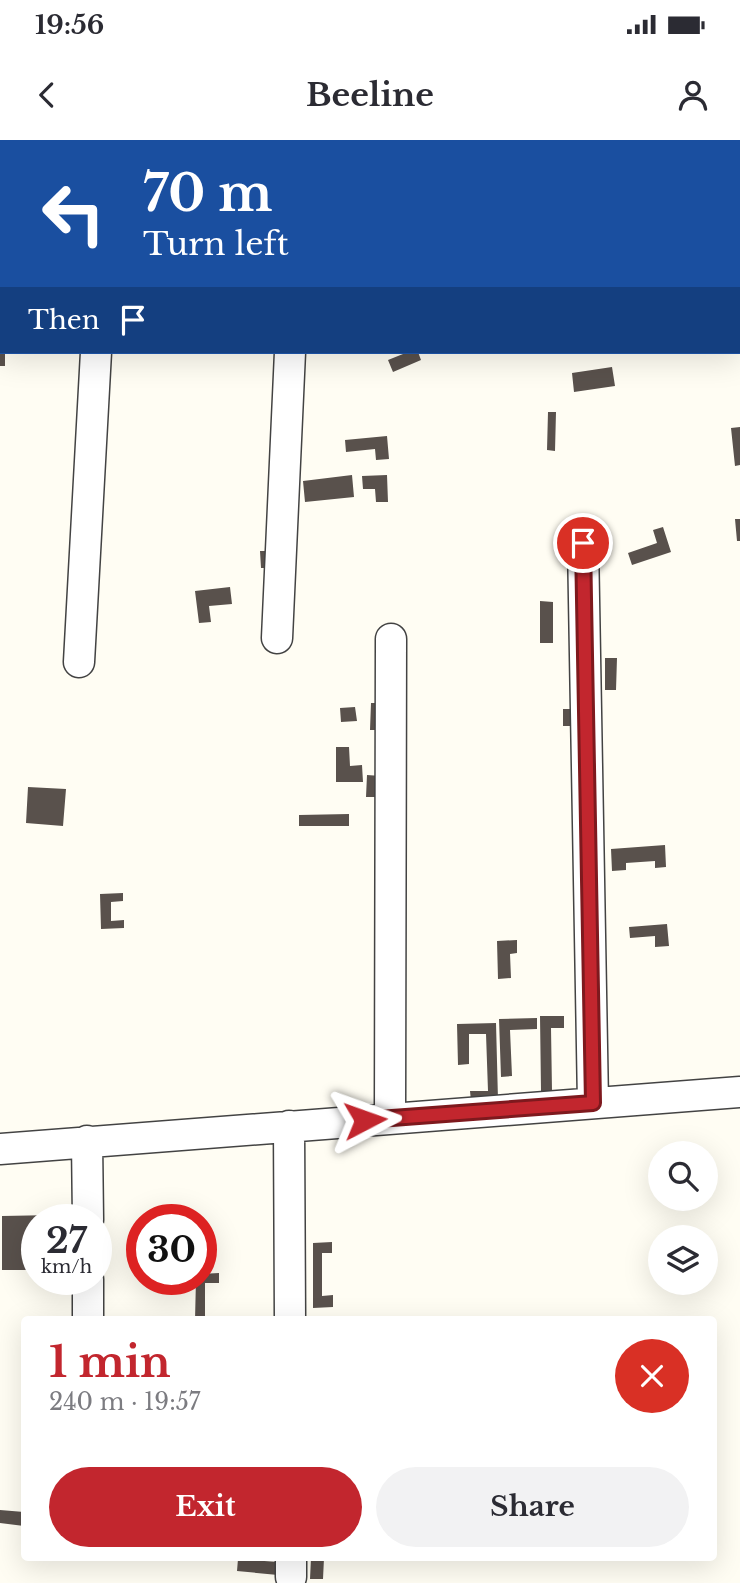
<!DOCTYPE html>
<html lang="en">
<head>
<meta charset="utf-8">
<style>
	:root { --surface:#fff; --page:#f2f2f3; --text:#2b2b33; --muted:#7c7c81; --accent:#c2262e }
	body { margin:0; font-family:"Libre Baskerville",serif; background:var(--page); color:var(--text); height:100vh; display:flex; flex-direction:column; font-size:26px; white-space:nowrap }
	* { box-sizing:border-box; margin:0 }
	p { font-size:23px; color:var(--muted) }
	.icon { flex:none; width:38px; height:38px; fill:none; stroke:currentColor; stroke-width:2; stroke-linecap:round; stroke-linejoin:round }
	.map { position:relative; flex:1; overflow:hidden }
	.drawer { position:absolute; left:21px; top:1176px; width:696px; height:245px; display:flex; flex-direction:column; background:var(--surface); border-radius:7px; box-shadow:0 7px 28px #0002 }
	.drawer>* { flex:none }
	.banner { position:absolute; left:0px; top:0px; width:740px; height:214px; box-shadow:0 7px 28px #0002; background:#1a4fa0; color:#fff; overflow:hidden }
	.tools { position:absolute; left:648px; top:1001px; display:grid; gap:14px }
	.tools a { display:grid; place-items:center; width:70px; height:70px; border-radius:50%; background:var(--surface); box-shadow:0 7px 28px #0002; font-size:35px }
	.speed { position:absolute; left:21px; top:1064px; display:flex; gap:14px; font-size:35px; font-weight:700; text-align:center }
	.speed>* { display:grid; place-content:center; width:91px; height:91px; border-radius:50%; background:var(--surface); box-shadow:0 7px 28px #0002; line-height:1 }
	.speed small { font-size:18px; font-weight:400 }
	.speed .limit { border:10px solid #d22; background:#fff; color:#111 }
	.pin { position:absolute; display:grid; place-items:center; width:60px; height:60px; color:#fff; margin:-30px; border:4px solid #fff; border-radius:50%; box-shadow:0 2px 7px #0007 }
	.me { position:absolute; width:77px; margin:-38px; rotate:86deg; stroke-linejoin:round; filter:drop-shadow(0 0 5px #0008) }
	.turn { display:flex; align-items:center; gap:24px; height:147px; padding:0 28px; font-size:32px }
	.turn .icon { width:91px; height:91px; stroke-width:2.5 }
	.turn b { display:block; font-size:49px; line-height:60px }
	.then { display:flex; align-items:center; height:66px; padding:0 28px; background:#0003; gap:14px; font-size:26px }
	.round { display:grid; place-items:center; flex:none; width:74px; height:74px; border-radius:37px; background:var(--page) }
	.summary { display:flex; align-items:center; justify-content:space-between; height:119px; padding:0 28px }
	h1 { font-size:42px; font-weight:700; line-height:52px; color:var(--accent) }
	.action { display:flex; gap:14px; margin-top:auto; padding:14px 28px }
	.action a { flex:1; height:80px; border-radius:42px; background:var(--accent); color:#fff; font-size:28px; font-weight:700; line-height:80px; text-align:center }
	.action a+a { background:var(--page); color:var(--text) }
	.status { display:flex; justify-content:space-between; align-items:center; height:49px; padding:0 35px; background:var(--surface); direction:ltr }
	.status svg { height:19px; fill:currentColor }
	header { display:flex; justify-content:space-between; align-items:center; height:91px; padding:0 28px; background:var(--surface); font-size:32px; font-weight:700 }
	.map>svg:first-child { display:block }
</style>
</head>
<body>
<div class="status"><b>19:56</b><svg viewBox="0 0 49 12"><path d="M0 12V9h3v3zM5 12V6h3v6zM10 12V3h3v9zM15 12V0h3v12zM26 1h20v11H26zM47 4h2v5h-2z"/></svg></div>
<header><svg class="icon" aria-label="back" viewBox="0 0 24 24"><path d="M15 5l-7 7 7 7"/></svg>Beeline<svg class="icon" aria-label="person" viewBox="0 0 24 24"><circle cx="12" cy="8" r="4"/><path d="M4 21q1-7 8-7t8 7"/></svg></header>
<div class="map">
<svg width="740" height="1443" viewBox="0 0 740 1443">
	<rect width="100%" height="100%" fill="#fffdf3"/>
	<path fill="#59514c" d="M0 212H5V226H0Z
		M408 212H418L421 220 393 232 388 220Z
		M612 227 615 246 574 252 572 233Z
		M548 272H556L555 311 547 310Z
		M740 287V325L735 326 731 288Z
		M387 296 389 319 376 320 375 309 346 312 345 300Z
		M352 335 354 357 305 362 303 341Z
		M387 335 388 362H376L375 349H363L362 336Z
		M735 379H740V401H737Z
		M663 387 671 412 632 425 628 413 657 403 653 390Z
		M260 411H271L272 428H261Z
		M230 447 232 464 209 466 211 482 199 483 195 451Z
		M540 461 553 462V503H540Z
		M605 518H617L616 550H605Z
		M371 563H381L380 590H370Z
		M355 567 357 581 341 582 340 568Z
		M563 569H580V586H563Z
		M336 607H349L350 626 362 625 363 642H336Z
		M367 635 381 636 380 657H366Z
		M28 647 66 649 63 686 26 683Z
		M349 674V686H299V675Z
		M665 705 666 727 655 728V721L626 723V730L612 731 611 709Z
		M123 753V761L111 762V781L124 780V788L101 789 100 754Z
		M667 784 669 806 655 807V796L630 798 629 787Z
		M517 800V813L510 814 511 838 498 839 497 801Z
		M540 876H564V888H551L552 951H541Z
		M537 878V889L510 890 512 936 501 937 499 879Z
		M496 883 498 960 471 961 470 951H488L486 894H469V924L458 925 457 884Z
		M55 1075V1080H37V1130H2V1076Z
		M332 1102V1113H322V1156L333 1155V1167L313 1168V1103Z
		M219 1133V1143H205V1180H195L196 1139H201V1134Z
		M0 1370 24 1372V1386L0 1383Z
		M311 1418H324L323 1439H310Z
		M238 1419 278 1422V1435L237 1431Z"/>
	<g fill="none" stroke-linecap="round" stroke-linejoin="round">
		<defs>
			<path id="minor" d="M108 2V0
				M300 2V0
				M694 2V0
				M583 403 593 963
				M277 498 290 212
				M79 522 96 212
				M390 978 391 499
				M289 986 290 1180
				M87 1001 88 1080
				M0 1009 740 952
				M88 1139V1180
				M291 1418V1437"/>
		</defs>
		<use href="#minor" stroke="#434343" stroke-width="33"/>
		<use href="#minor" stroke="#fff" stroke-width="30"/>
	</g>
	<g fill="none" stroke-linecap="round" stroke-linejoin="round">
		<defs>
			<path id="route" d="M365 980 593 963 583 403"/>
		</defs>
		<use href="#route" stroke="#7e191e" stroke-width="18"/>
		<use href="#route" stroke="#c2262e" stroke-width="12"/>
	</g>
</svg>
<div class="tools">
<a><svg class="icon" aria-label="search" viewBox="0 0 24 24"><circle cx="10" cy="10" r="6"/><path d="M15 15l6 6"/></svg></a>
<a><svg class="icon" aria-label="layers" viewBox="0 0 24 24"><path d="M12 4l9 5-9 5-9-5zM3 14l9 5 9-5"/></svg></a>
</div>
<div class="speed"><div>27<small>km/h</small></div><div class="limit">30</div></div>
<div class="pin" style="left:583px;top:403px;background:#d93025"><svg class="icon" aria-label="arrive" viewBox="0 0 24 24"><path d="M6 21V4h12l-3 4 3 4H6"/></svg></div>
<svg class="me" style="left:365px;top:980px" viewBox="-20 -20 40 40"><path d="M0-17L14 15 0 8-14 15z" fill="#c2262e" stroke="#fff" stroke-width="4"/></svg>
<div class="banner">
<div class="turn"><svg class="icon" aria-label="left" viewBox="0 0 24 24"><path d="M17 20v-9H6M10 6l-5 5 5 5"/></svg><div><b>70 m</b>Turn left</div></div>
<div class="then">Then<svg class="icon" aria-label="arrive" viewBox="0 0 24 24"><path d="M6 21V4h12l-3 4 3 4H6"/></svg></div>
</div>
<section class="drawer">
<div class="summary"><div><h1>1 min</h1><p>240 m · 19:57</p></div><a class="round" style="background:#d93025;color:#fff"><svg class="icon" aria-label="close" viewBox="0 0 24 24"><path d="M6 6l12 12M18 6L6 18"/></svg></a></div>
<div class="action"><a>Exit</a><a>Share</a></div>
</section>
</div>
</body>
</html>
